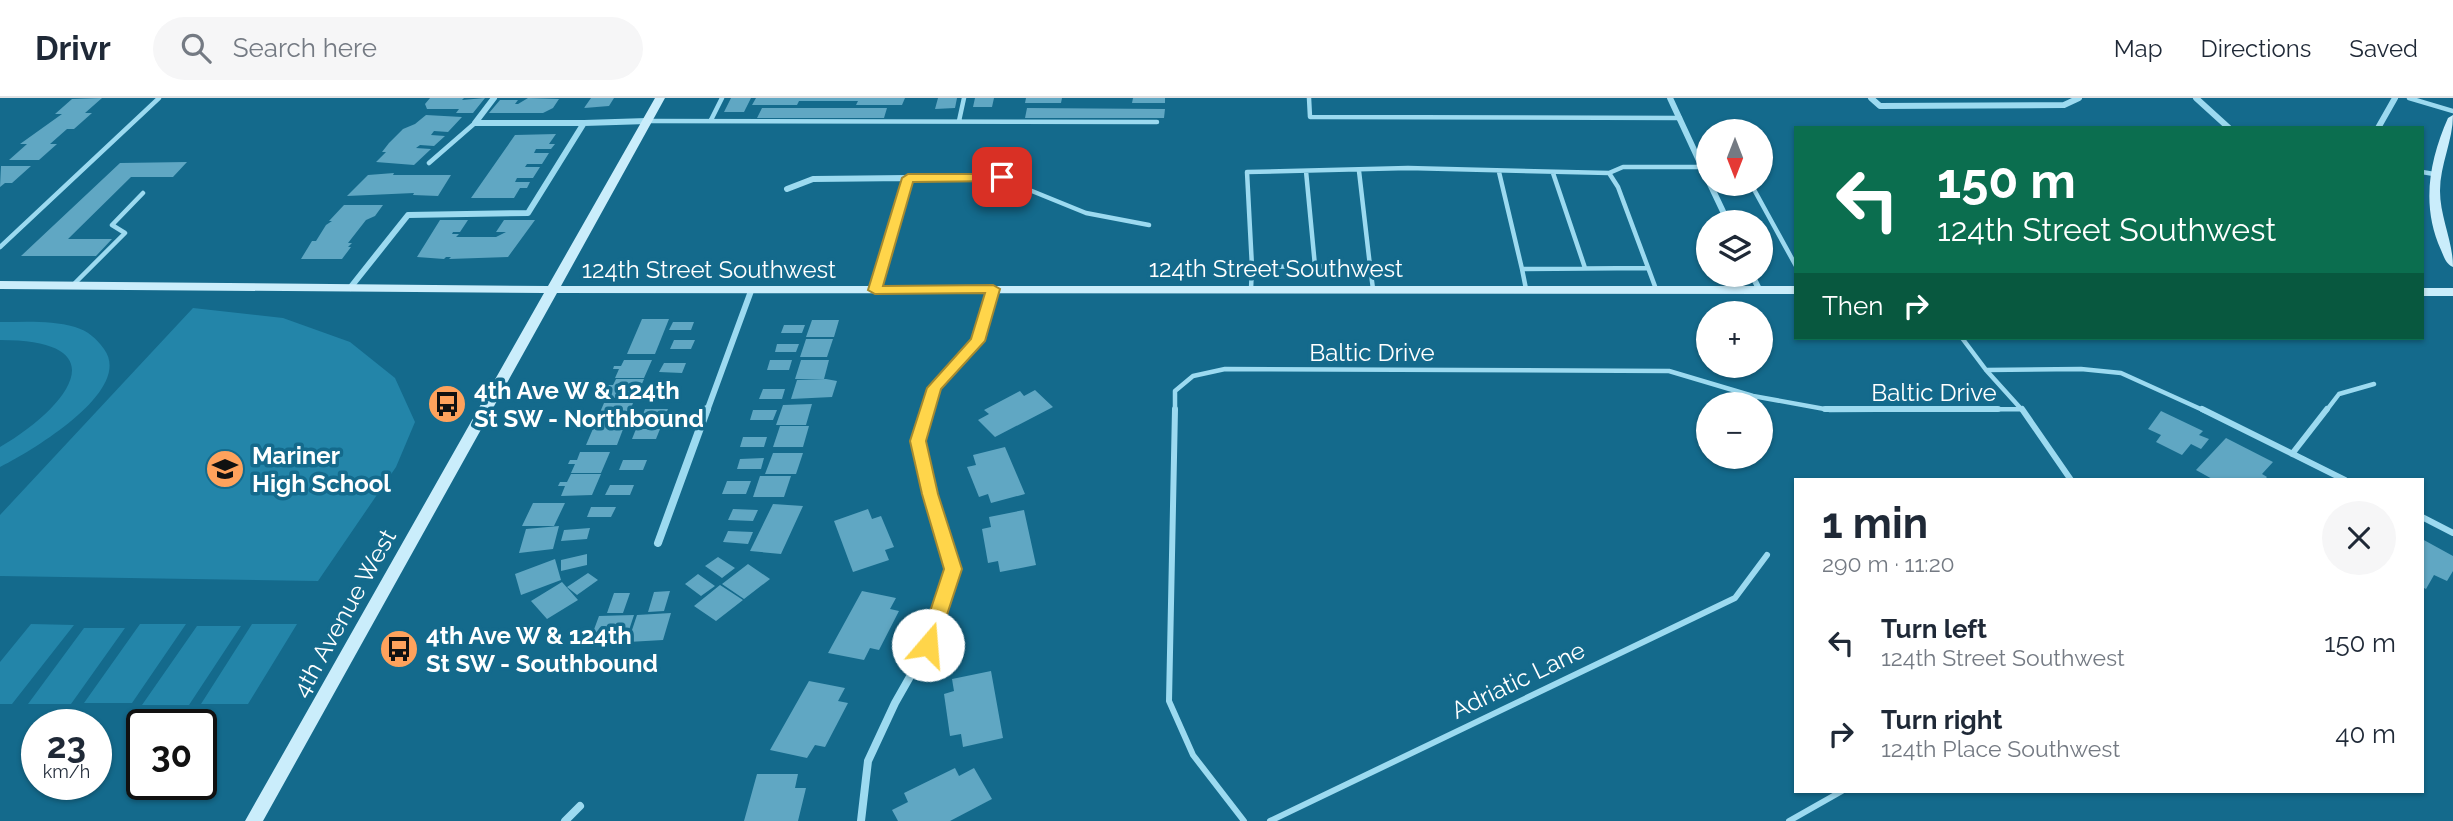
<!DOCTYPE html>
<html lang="en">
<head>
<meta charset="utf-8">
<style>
	:root { --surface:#fff; --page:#f6f6f7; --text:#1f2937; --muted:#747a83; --line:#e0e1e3 }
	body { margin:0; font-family:Raleway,sans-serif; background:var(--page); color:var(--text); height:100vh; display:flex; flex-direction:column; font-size:26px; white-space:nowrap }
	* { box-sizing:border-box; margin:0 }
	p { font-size:23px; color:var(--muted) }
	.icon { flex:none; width:38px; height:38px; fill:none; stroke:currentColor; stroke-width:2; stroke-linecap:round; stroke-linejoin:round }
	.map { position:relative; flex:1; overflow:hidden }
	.panel { position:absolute; left:1794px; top:380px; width:630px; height:315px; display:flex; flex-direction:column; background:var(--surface); border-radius:0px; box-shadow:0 2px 5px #0004 }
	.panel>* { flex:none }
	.top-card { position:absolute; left:1794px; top:28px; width:630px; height:214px; border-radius:0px; box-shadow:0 2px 5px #0004; background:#0b6e4f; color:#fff; overflow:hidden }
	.needle { width:46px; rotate:180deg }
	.buttons { position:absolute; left:1696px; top:21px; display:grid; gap:14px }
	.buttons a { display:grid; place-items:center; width:77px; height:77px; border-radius:50%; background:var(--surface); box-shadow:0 2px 5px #0004; font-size:35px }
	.speed { position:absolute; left:21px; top:611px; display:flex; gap:14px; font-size:35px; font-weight:700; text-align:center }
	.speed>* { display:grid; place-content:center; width:91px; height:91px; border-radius:50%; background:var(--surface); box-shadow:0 2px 5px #0004; line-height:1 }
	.speed small { font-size:18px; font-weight:400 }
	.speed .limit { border:4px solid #111; border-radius:10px; background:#fff; color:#111 }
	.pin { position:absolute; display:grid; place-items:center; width:60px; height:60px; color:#fff; margin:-30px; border-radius:14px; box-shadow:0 4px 10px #0006 }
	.me { position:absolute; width:77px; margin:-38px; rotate:18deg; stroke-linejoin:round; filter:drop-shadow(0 0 5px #0008) }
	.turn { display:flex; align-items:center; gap:24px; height:147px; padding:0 28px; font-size:32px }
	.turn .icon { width:91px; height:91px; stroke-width:2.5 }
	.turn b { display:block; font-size:49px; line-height:60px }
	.then { display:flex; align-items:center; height:66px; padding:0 28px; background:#0003; gap:14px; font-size:26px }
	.round { display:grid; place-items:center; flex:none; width:74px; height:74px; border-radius:37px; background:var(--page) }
	.overview { display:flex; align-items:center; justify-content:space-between; height:119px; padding:0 28px }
	h1 { font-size:42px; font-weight:700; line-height:52px }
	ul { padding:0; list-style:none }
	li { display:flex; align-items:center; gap:21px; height:91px; padding:0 28px }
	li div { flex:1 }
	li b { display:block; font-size:26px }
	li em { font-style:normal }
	header { display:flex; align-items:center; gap:42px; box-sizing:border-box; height:98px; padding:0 35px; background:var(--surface); border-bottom:2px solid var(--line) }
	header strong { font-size:33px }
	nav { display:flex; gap:38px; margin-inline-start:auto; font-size:24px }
	.search { width:490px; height:63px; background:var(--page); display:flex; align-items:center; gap:18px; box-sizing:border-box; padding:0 24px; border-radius:38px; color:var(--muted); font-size:26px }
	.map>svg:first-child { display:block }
</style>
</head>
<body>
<header>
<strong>Drivr</strong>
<div class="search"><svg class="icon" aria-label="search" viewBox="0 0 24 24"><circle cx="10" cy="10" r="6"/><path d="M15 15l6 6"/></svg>Search here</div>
<nav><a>Map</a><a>Directions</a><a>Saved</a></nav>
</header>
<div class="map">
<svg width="2453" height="723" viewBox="0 0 2453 723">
	<rect width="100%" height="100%" fill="#146a8c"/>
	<path fill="#2385a9" d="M193 210 283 220 350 244 395 280 415 324 396 369 318 483 0 478V417Z
		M0 224C25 224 51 222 75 229 88 233 96 240 104 251 135 293 28 355 0 369V349C66 311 122 242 0 242Z
		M31 526 74 527 12 606H0V564Z
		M140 526H186L132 605H84Z
		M252 526H297L248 606H201Z
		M197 528H241L189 607H142Z
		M84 530H125L71 606H28Z"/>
	<path fill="#60a7c3" d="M102 0 85 15H92L74 31H67L50 46H57L39 62H9L27 46H20L62 16H55L72 1Z
		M430 0H464L462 2 485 0 473 15H456L459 11H427L425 6Z
		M528 0 559 1 553 10 543 15H489L500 2H518L515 6H518Z
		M591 0H614L609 8 584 10Z
		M731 0H751L744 14H724Z
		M756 0H905L902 7H856L858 3H799L797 7H752Z
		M938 0H957L955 10 935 11Z
		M975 0H994L992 9H973Z
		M1026 0H1062L1061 5H1025Z
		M1133 0H1165V5H1132Z
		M762 10H887L884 20H757Z
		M1027 10 1165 11 1164 20H1025Z
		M426 17 462 19 448 34 434 33 431 37 445 38 434 48 420 47 416 50 431 51 414 67 376 64 386 54H382L389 45 403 31 415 26Z
		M556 36 549 46H555L551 51H536L534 55H549L542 66H527L525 69H540L533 80H517L515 84H530L527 90H520L514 100H471L515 37Z
		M187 64 173 79H131L68 141H112L96 158H21L120 65Z
		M31 68 12 85H5L0 89 1 68Z
		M394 75 393 77H451L438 98 413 97 414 95 347 98 368 77Z
		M344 107H383L375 118 366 122 348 145H352L348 149H351L342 161H301L312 143H316L326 127 332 123H329Z
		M440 122H468L460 134H453L452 136H459L456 139H496L506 134H496L504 122H535L508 159 449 161 451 159H446L444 161 417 159Z
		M642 221H669L655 256H627Z
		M812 222H839L834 239H806Z
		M673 224H694L691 232H669Z
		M784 227H805L802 235H781Z
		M806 241H833L827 259H800Z
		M674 242H695L691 251H670Z
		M777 246H799L796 254H775Z
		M624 262H652L644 280H615L619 271H613L614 268H621Z
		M770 262H792L789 272H767Z
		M801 262H829L824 281H795Z
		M664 265H686L682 275 659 274Z
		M616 281H644L636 300H607L611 291H605L606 287H613Z
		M826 281 837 283 832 299 791 301 797 282Z
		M654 290H676L672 299H649Z
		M763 291H785L782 301H759Z
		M1035 292 1053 309 995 339 978 322 989 316 984 312 1020 293 1024 298Z
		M604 305H633L617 347H586Z
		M812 306 806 327H776L783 307Z
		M645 311H668L664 321H641Z
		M753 312H777L773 322H750Z
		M2161 313 2203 333 2199 337 2209 341 2201 351 2191 346 2182 357 2156 344 2161 337 2148 331Z
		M780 328H809L803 349H773Z
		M636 331H660L656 341H632Z
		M743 339H767L764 349H740Z
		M2226 340 2273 364 2262 376 2267 379 2264 382H2214L2196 372Z
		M1005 349 1025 396 991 405 988 396 979 399 967 369 976 367 973 357Z
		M580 354H610L601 375H571L575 366H568L570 362H577Z
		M773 355H803L796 376H765Z
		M764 360 761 371H737L740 361Z
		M623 362H647L643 372H619Z
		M571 376H601L592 397 561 398 565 388H558L560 384H567Z
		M760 378H791L784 399H753Z
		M727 383H751L746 396H722Z
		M610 387H634L630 397H605Z
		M533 405H565L554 428H522Z
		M773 406 803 408 781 456 750 453Z
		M591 409H616L611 419H587Z
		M733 411 758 412 753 423 728 422Z
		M868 411 872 421 881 418 894 449 885 452 889 462 853 474 834 423Z
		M1024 412 1036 467 1000 474 998 463 988 465 982 431 991 429 989 419Z
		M559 428 553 451 519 455 526 431Z
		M590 430 587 441 561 443 564 432Z
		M728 433 753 434 748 446 723 444Z
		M2422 441 2453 458V473L2447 483 2434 477 2426 491 2422 489Z
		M587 456V467L561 473V462Z
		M718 459 735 470 722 480 705 468Z
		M555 461 561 482 521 497 515 476Z
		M748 466 770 481 744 501 722 486Z
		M588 475 598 482 577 497 567 489Z
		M698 476 715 488 701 498 685 486Z
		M562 484 578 502 547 521 531 503Z
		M720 487 743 502 716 523 694 508Z
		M670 493 664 513 648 514 654 494Z
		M862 493 896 500 890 511 899 513 879 552 870 550 864 562 828 555Z
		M614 495H630L623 515H607Z
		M671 515 663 542 628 544 637 517Z
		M634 517 625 544 589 545 599 518Z
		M991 573 1003 640 963 649 961 636 950 638 944 596 954 593 952 581Z
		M809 583 845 590 838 603 848 605 825 649 815 647 807 660 770 652Z
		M955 670 959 678 974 670 992 701 950 723H898L892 712 908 704 904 695Z
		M757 676H798L795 690H806L798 723H744Z"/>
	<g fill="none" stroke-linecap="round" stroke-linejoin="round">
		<path stroke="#9cdaf0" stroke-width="4.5" d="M1309 0 1310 19 1680 20
			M2409 0 2453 13
			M711 22 722 0
			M647 23 1157 24
			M959 23 964 0
			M429 65 475 25
			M1306 73 1315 168
			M1359 73 1370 168 1252 169 1247 74 1408 70 1609 75 1618 89 1656 191
			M1499 74 1522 171
			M2422 74 2434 76
			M1553 75 1585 170
			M1609 75 1623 69H1702
			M1751 86 1796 168
			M1027 91 1086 115 1149 127
			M0 149 159 0
			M1370 168 1373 191
			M72 188 125 135 112 127 143 95
			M1251 191 1252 169
			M1526 191 1522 171 1648 170
			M1962 240 1986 272 2023 313
			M1986 272 2081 271 2121 275 2205 313
			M1175 313V293L1193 278 1225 271 1669 273 1753 298 1830 312 2022 311
			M2326 313 2339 296 2374 286"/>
		<path stroke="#9cdaf0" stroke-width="6" d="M1175 311 1169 603 1193 657 1244 723
			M1825 311H1998
			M2022 311 2071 382
			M2202 311 2345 382
			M2292 356 2327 311
			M2422 419 2453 435
			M1270 723 1735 500 1767 457
			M1789 723 1842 693"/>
		<path stroke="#9cdaf0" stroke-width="6" d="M1670 0 1708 82
			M1871 0 1880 8 2064 7 2079 0
			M2196 0 2229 30
			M584 25 647 23
			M2378 30 2395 0
			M1710 86 1728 124
			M787 91 813 81 1002 79 1027 91
			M1752 177 1759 191
			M350 190 408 117 528 115 584 25H475L494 0
			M875 192 908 80
			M707 313 751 193
			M927 313 934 290 978 243 993 191"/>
		<path stroke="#9cdaf0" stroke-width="8" d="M658 445 707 311
			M565 723 580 708
			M861 723 868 663 895 605 928 547 953 471 918 343 928 311"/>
		<path fill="#caedfb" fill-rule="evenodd" d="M655 0H665L561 188H1796V196L557 195 263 723H245L544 195 0 191V183L548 188Z
			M2453 17C2453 43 2440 66 2440 93 2440 119 2453 143 2453 169 2446 166 2444 159 2441 152 2421 108 2429 63 2448 20Z
			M2422 190H2453V198H2422Z"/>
	</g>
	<path fill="#ffd54a" stroke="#a68a30" stroke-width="2" d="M908 76H1002L1008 79 1002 83 913 84 883 188 993 187 1000 191 985 243 941 291 926 343 938 396 962 471 937 547 934 553 928 555 921 553 919 547 944 471 922 396 910 343 927 290 971 241 985 195 875 196 868 192 902 80Z"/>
	<defs>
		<symbol id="bus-disc" viewBox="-11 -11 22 22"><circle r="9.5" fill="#ffa25c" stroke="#146a8c"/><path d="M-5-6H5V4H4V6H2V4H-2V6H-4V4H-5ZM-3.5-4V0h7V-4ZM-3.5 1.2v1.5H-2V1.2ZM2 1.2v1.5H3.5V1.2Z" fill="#111"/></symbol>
		<symbol id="school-disc" viewBox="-11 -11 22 22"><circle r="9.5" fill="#ffa25c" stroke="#146a8c"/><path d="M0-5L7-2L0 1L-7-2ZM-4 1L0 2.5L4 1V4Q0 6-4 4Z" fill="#111"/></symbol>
	</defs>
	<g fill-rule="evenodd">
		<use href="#bus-disc" x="425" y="284" width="44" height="44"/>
		<use href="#school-disc" x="203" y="349" width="44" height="44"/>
		<use href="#bus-disc" x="377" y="529" width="44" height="44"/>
	</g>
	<g text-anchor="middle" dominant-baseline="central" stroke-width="7" stroke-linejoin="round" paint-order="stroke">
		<g font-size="24" fill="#fff" stroke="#146a8c">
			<text x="1276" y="170">124th Street Southwest</text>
			<text x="709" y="171">124th Street Southwest</text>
			<text x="1372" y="254">Baltic Drive</text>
			<text x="1934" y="294">Baltic Drive</text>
			<text transform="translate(344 515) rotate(-61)">4th Avenue West</text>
			<text transform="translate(1518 582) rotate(-26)">Adriatic Lane</text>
		</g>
		<g font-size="24" font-weight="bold" fill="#fff" stroke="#146a8c" text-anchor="start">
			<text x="474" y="292">4th Ave W &amp; 124th<tspan x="474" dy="28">St SW - Northbound</tspan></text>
			<text x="252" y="357">Mariner<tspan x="252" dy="28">High School</tspan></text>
			<text x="426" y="537">4th Ave W &amp; 124th<tspan x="426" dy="28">St SW - Southbound</tspan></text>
		</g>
	</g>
</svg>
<div class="buttons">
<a><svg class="needle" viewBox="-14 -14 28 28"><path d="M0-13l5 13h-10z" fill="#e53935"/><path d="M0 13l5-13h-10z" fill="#747a83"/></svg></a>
<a><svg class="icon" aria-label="layers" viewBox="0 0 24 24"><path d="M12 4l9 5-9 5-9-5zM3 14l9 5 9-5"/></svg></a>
<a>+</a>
<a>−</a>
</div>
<div class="speed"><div>23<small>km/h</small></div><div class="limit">30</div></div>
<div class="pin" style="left:1002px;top:79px;background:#d93025"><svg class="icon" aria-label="arrive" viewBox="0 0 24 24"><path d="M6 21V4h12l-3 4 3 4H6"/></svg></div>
<svg class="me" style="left:928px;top:547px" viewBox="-20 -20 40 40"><circle r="19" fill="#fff"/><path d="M0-13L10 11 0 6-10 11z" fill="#ffd54a"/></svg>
<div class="top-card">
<div class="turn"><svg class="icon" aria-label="left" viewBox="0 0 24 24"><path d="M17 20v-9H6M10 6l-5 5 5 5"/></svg><div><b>150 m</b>124th Street Southwest</div></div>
<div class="then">Then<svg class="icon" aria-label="right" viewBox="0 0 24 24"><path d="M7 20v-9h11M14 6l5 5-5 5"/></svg></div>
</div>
<section class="panel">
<div class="overview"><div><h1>1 min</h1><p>290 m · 11:20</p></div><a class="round"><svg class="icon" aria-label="close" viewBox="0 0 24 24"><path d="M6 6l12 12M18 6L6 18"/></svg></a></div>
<ul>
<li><svg class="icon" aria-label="left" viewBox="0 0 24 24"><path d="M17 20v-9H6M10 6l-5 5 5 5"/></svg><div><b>Turn left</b><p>124th Street Southwest</p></div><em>150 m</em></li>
<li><svg class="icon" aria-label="right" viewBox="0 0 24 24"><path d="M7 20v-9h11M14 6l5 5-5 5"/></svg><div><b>Turn right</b><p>124th Place Southwest</p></div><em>40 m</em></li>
</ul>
</section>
</div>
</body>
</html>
